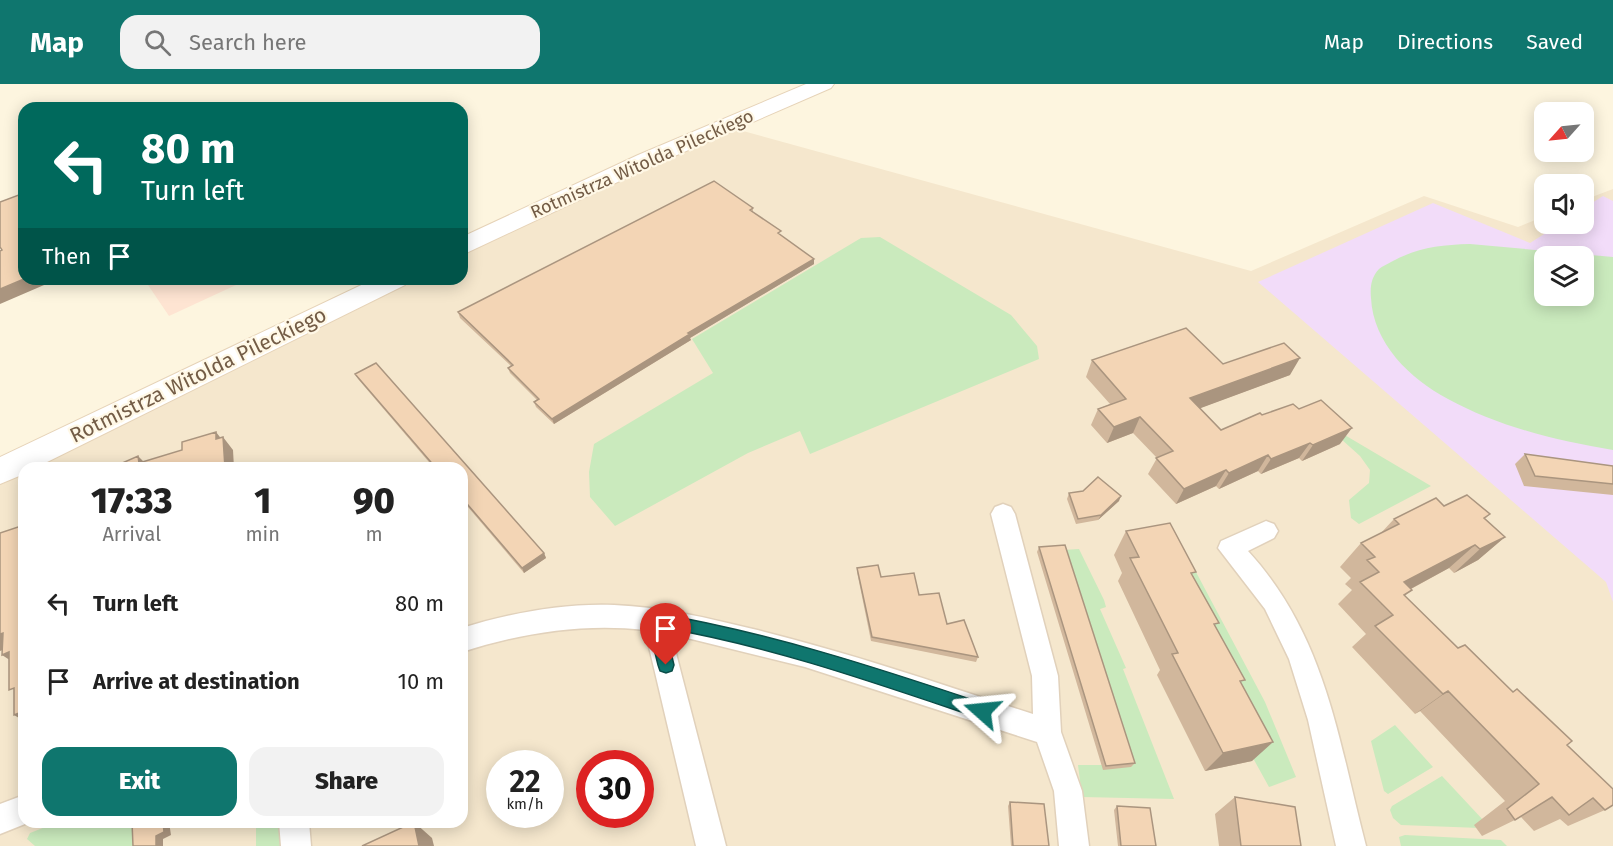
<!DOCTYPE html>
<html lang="en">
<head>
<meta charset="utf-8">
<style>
	:root { --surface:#fff; --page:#f2f2f2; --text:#222; --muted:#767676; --accent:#0f766e }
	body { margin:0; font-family:"Fira Sans",sans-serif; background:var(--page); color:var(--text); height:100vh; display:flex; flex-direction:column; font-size:22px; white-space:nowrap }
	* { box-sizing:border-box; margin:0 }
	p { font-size:20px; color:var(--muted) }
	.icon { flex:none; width:33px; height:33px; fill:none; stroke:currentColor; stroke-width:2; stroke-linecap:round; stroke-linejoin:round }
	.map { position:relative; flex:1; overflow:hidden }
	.side { position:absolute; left:18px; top:378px; width:450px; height:366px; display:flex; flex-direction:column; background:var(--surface); border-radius:18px; box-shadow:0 3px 15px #0003 }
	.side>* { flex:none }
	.guide { position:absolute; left:18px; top:18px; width:450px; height:183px; border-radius:18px; box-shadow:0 3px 15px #0003; background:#00695c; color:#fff; overflow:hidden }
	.needle { width:39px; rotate:243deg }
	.tools { position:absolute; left:1534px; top:18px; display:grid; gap:12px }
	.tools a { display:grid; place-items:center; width:60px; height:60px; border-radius:12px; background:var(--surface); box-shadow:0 3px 15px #0003; font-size:30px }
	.speed { position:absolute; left:486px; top:666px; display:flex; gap:12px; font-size:30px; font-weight:700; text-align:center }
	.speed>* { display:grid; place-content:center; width:78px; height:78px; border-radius:50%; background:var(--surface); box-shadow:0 3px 15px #0003; line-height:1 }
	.speed small { font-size:15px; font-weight:400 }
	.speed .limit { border:9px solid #d22; background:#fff; color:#111 }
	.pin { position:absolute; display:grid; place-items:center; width:51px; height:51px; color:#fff; margin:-62px -26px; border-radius:50% 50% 50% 0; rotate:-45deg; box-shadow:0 0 6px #0007 }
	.pin .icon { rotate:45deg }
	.me { position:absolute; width:66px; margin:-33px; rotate:288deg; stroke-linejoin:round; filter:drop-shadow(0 0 4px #0008) }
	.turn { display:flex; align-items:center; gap:21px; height:126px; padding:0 24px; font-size:27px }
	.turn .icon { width:78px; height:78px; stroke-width:2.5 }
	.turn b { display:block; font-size:42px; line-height:51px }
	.then { display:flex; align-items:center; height:57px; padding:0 24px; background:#0003; gap:12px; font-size:22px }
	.eta { display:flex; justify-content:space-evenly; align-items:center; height:102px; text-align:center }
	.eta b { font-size:36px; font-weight:800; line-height:42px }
	.action { display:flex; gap:12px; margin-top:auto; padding:12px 24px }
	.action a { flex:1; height:69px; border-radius:18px; background:var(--accent); color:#fff; font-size:24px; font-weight:800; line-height:69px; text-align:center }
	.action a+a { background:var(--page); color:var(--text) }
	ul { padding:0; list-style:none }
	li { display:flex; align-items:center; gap:18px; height:78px; padding:0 24px }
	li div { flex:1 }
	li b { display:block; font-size:22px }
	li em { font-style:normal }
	header { display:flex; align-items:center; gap:36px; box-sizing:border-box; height:84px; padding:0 30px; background:var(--accent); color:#fff }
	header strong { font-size:28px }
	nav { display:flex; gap:33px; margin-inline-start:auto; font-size:21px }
	.search { width:420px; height:54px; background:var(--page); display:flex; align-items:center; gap:15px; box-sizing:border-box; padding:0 21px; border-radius:18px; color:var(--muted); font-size:22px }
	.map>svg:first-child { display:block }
</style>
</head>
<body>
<header>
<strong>Map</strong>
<div class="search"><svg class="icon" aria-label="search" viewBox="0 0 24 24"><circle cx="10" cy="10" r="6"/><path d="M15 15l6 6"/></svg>Search here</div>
<nav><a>Map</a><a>Directions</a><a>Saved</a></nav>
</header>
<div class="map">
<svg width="1613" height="762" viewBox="0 0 1613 762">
	<rect width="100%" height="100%" fill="#fdf5df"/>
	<path fill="#f5e7cd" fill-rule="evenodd" d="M714 39 1251 187 1424 112 1518 143 1545 132V140H1584V116L1613 105V762H0V373L373 195H462V154ZM1545 172H1584V212H1545ZM24 384H462V738H24ZM500 680H550V730H500ZM590 680H640V730H590Z"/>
	<path fill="#fee4d2" d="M144 195H249L169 232Z"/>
	<path fill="#f2dcf9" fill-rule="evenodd" d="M1603 112 1613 117V518L1606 498 1258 198 1433 119 1530 159 1560 140H1584V124ZM1545 172H1584V212H1545Z"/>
	<path fill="#caeabd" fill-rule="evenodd" d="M880 153 1011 231 1037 262 1039 275 810 370 800 347 748 369 615 442 590 413 589 388 594 360 713 289 692 255 861 154Z
		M1470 160 1613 173V366C1557 357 1497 342 1448 315 1410 295 1373 259 1371 214 1370 204 1371 193 1379 185 1382 182 1388 180 1391 178 1419 163 1439 161 1470 160ZM1545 172H1584V212H1545Z
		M1321 337 1431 402 1359 440 1351 434 1349 416 1369 399 1370 386 1360 372Z
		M1179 463 1196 488 1265 618 1296 693 1269 703 1222 618Z
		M1079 465 1104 516 1106 523 1100 525 1126 584 1123 585 1174 715 1082 713 1078 681H1102L1063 466Z
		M1395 641 1433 683 1388 710 1384 707 1371 657Z
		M1442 692 1484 737 1480 744 1401 741 1393 734 1390 726 1392 722Z
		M58 738H135L136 762H35L27 755 30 749Z
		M256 738H287L288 762H256Z
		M1405 751 1501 756 1507 762H1401L1399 753Z"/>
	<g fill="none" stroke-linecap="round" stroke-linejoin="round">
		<defs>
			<path id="minor" d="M1003 420 1011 423 1015 430 1058 592 1061 648 1082 707 1089 762H1059L1054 707 1037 658 805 583 671 550 726 762H696L645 546C583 539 521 549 462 568V544C511 529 563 519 614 521 662 523 708 534 753 545 848 568 940 600 1033 630L1032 592 991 430 995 423Z
				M1266 437 1274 440 1278 447 1274 454 1248 467C1326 552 1338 655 1366 762H1336L1308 636 1289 575 1265 525 1218 464 1221 457Z
				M24 711V738H30L0 750V720Z
				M279 738H309L311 762H281Z"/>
			<path id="secondary" d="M806 0H834L831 4 654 81 462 171V153L638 71Z
				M374 195H409L405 201 35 384H24V390L0 400V373Z"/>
		</defs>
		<use href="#minor" stroke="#e1d1bb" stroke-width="3"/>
		<use href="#secondary" stroke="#e6d3b8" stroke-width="2"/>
		<use href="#minor" fill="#fff" fill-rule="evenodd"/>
		<use href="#secondary" fill="#fff" fill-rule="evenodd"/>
	</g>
	<path fill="#d1b79c" d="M753 124V129L782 152 814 175V180L690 254 691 256 554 340 536 323 534 318 537 316 510 289 508 284 511 282 460 234 458 228Z
		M1092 276 1223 280 1290 291 1200 324 1221 346 1262 331 1340 360 1302 377 1299 374 1261 390 1258 387 1219 405 1216 402 1176 420 1148 390 1157 374 1133 349 1107 359 1091 341 1098 325 1110 320 1086 293Z
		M376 279 544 469 546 474 524 489 462 416V384H434L358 295 355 290Z
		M1525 370 1613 382V411L1524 402 1515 380Z
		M1083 407 1119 417 1098 436 1076 440 1067 415 1069 409Z
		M1490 430 1485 435 1505 453 1478 476 1454 489 1449 484 1411 505 1405 512 1458 564 1567 661 1605 726 1568 742 1560 735 1534 747 1521 733 1482 752 1474 741 1505 717 1420 627 1415 630 1352 563 1366 550 1338 520 1352 506 1345 500 1351 494 1340 483 1361 459 1380 450 1394 435Z
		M1126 447 1193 492 1241 599 1252 677 1205 687 1157 591 1160 586 1118 497 1122 489 1114 471Z
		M1039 463 1135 679 1131 683 1103 686 1037 468Z
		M857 484 881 493 919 511 978 573 976 578 871 557 857 488Z
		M1235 713 1301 762H1219L1215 730Z
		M1010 718 1049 762H1011L1008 722Z
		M1117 722 1156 762H1118L1114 726Z"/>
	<path fill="#aa957f" d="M814 175V180L690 254 691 256 554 340 552 335 688 249Z
		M24 195H58L0 220V205Z
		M1300 274 1290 291 1182 331 1190 314Z
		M1140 333 1133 349 1107 359 1114 343Z
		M1352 344 1340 360 1302 377 1313 361Z
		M216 348 223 357V353L233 366 234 384H225L216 355Z
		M1310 359 1299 374 1261 390 1271 375Z
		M1268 371 1258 387 1219 405 1229 389Z
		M138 372 150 384 139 379Z
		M1226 386 1216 402 1176 420 1184 405Z
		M1121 412 1119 417 1098 436 1101 431Z
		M1505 453 1478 476 1454 489 1480 465Z
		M1475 461 1449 484 1381 521 1404 498Z
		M544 469 546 474 524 489 522 484Z
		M3 549 20 560 0 567V550Z
		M9 568 19 582 2 571Z
		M1448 607 1420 627 1415 630 1443 610Z
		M24 627V637L14 631Z
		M1273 658 1252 677 1205 687 1223 669Z
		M163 738H169L171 751 163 755V762H156V752Z
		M414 738 432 754 434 762H419Z"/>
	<path fill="#f3d5b5" stroke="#aa957f" stroke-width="1.5" d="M714 97 753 124 750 126 781 147 778 149 814 175 688 249 690 250 552 335 534 318 539 315 508 284 513 281 458 228Z
		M24 109V195L0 205V167L2 166 0 163V118Z
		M1186 244 1223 280 1284 259 1300 274 1190 314 1221 346 1260 329 1262 331 1293 320 1299 325 1321 316 1352 344 1313 361 1310 359 1271 375 1268 371 1229 389 1226 386 1184 405 1156 374 1173 367 1140 333 1114 343 1098 325 1126 315 1092 276Z
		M376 279 544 469 522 484 462 414V384H436L355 290Z
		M216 348V355L223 353 225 384H111L138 372 139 379 182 366V358Z
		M1525 370 1613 382V400L1535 392Z
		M1098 393 1121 412 1101 431 1078 435 1069 409 1083 407Z
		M1467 411 1490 430 1484 434 1505 453 1480 465 1475 461 1404 498 1412 506 1404 511 1458 564 1465 561 1513 608 1517 605 1572 657 1567 661 1613 705V721L1605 726 1593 714 1569 731 1552 713 1515 736 1507 725 1539 700 1448 607 1443 610 1375 542 1393 531 1360 498 1379 488 1367 476 1375 473 1361 459 1399 440 1394 435 1436 414 1444 422Z
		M1170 439 1196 488 1191 489 1219 539 1214 540 1245 596 1240 597 1273 658 1223 669 1172 570 1178 569 1130 474 1139 473 1126 447Z
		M24 441V627L14 631V604L9 606V568L2 571 3 549 0 550V449Z
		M1065 461 1135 679 1106 682 1039 463Z
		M878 481 881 493 914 489 919 511 939 509 947 540 964 536 978 573 872 553 857 484Z
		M1235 713 1295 723 1301 762H1241Z
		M1010 718 1044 720 1049 762H1013Z
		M1117 722 1150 724 1156 762H1121Z
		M132 738H163L164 748 156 752V762H133Z
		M414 738 419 762H362Z"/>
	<path fill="#0f766e" stroke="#0a4d48" stroke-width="1.5" d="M655 529C767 548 875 583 982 619L988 621 991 627 988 632 982 635C878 600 774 563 665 544L674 581 672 587 666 589 660 587 658 581 647 536 649 531Z"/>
	<g text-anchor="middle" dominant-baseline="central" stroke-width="4.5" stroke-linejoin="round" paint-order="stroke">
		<g font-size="18" fill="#735c46" stroke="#fff8e6">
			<text transform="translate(642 80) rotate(-24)">Rotmistrza Witolda Pileckiego</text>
		</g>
		<g font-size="21" fill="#735c46" stroke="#fff8e6">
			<text transform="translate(198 291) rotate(-26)">Rotmistrza Witolda Pileckiego</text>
		</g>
	</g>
</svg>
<div class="tools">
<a><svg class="needle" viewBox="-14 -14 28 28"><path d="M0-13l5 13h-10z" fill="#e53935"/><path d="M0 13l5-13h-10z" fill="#767676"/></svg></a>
<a><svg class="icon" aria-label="sound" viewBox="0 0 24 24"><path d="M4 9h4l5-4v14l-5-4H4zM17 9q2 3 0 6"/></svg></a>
<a><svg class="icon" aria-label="layers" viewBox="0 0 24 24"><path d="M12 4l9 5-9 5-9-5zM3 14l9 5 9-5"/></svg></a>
</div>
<div class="speed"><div>22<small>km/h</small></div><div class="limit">30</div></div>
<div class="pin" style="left:666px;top:581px;background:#d93025"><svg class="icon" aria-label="arrive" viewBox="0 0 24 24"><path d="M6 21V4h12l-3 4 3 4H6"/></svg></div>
<svg class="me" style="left:982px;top:627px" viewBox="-20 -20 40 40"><path d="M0-17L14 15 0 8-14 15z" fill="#0f766e" stroke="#fff" stroke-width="4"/></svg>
<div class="guide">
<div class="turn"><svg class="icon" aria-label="left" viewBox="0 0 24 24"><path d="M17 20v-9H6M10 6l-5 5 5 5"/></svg><div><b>80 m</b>Turn left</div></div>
<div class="then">Then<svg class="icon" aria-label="arrive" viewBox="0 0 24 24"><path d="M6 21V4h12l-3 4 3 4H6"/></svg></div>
</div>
<section class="side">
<div class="eta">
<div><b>17:33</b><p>Arrival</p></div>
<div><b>1</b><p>min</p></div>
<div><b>90</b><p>m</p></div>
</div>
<ul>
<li><svg class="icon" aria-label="left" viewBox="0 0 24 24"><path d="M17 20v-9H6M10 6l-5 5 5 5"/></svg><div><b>Turn left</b></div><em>80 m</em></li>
<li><svg class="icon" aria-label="arrive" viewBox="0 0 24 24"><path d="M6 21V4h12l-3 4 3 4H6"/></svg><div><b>Arrive at destination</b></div><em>10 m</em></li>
</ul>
<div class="action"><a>Exit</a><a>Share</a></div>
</section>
</div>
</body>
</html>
